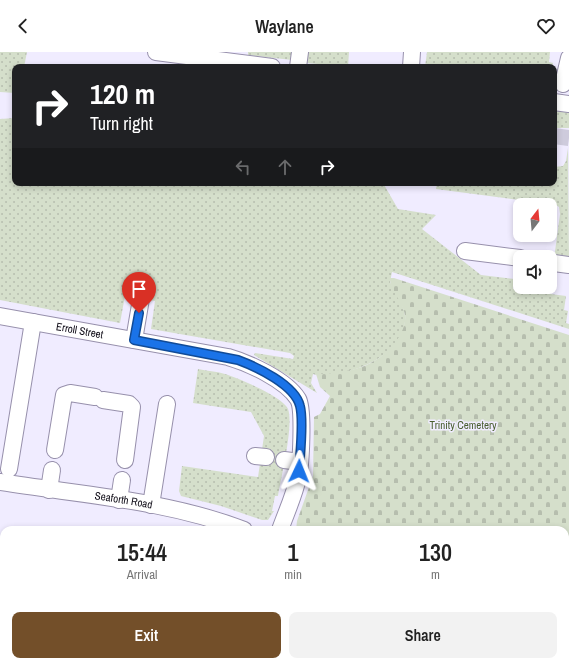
<!DOCTYPE html>
<html lang="en">
<head>
<meta charset="utf-8">
<style>
	:root { --surface:#fff; --page:#f2f2f2; --text:#222; --muted:#767676; --accent:#734f29 }
	body { margin:0; font-family:"Archivo Narrow",sans-serif; background:var(--page); color:var(--text); height:100vh; display:flex; flex-direction:column; font-size:15px; white-space:nowrap }
	* { box-sizing:border-box; margin:0 }
	p { font-size:13px; color:var(--muted) }
	.icon { flex:none; width:22px; height:22px; fill:none; stroke:currentColor; stroke-width:2; stroke-linecap:round; stroke-linejoin:round }
	.map { position:relative; flex:1; overflow:hidden }
	.sheet { position:absolute; left:0px; top:474px; width:569px; height:140px; display:flex; flex-direction:column; background:var(--surface); border-radius:12px 12px 0 0; box-shadow:0 2px 6px #0003 }
	.sheet>* { flex:none }
	.top-card { position:absolute; left:12px; top:12px; width:545px; height:122px; border-radius:8px; box-shadow:0 2px 6px #0003; background:#202124; color:#fff; overflow:hidden }
	.needle { width:26px; rotate:16deg }
	.controls { position:absolute; left:513px; top:146px; display:grid; gap:8px }
	.controls a { display:grid; place-items:center; width:44px; height:44px; border-radius:8px; background:var(--surface); box-shadow:0 2px 6px #0003; font-size:20px }
	.pin { position:absolute; display:grid; place-items:center; width:34px; height:34px; color:#fff; margin:-41px -17px; border-radius:50% 50% 50% 0; rotate:-45deg; box-shadow:0 0 4px #0007 }
	.pin .icon { rotate:45deg }
	.me { position:absolute; width:44px; margin:-22px; rotate:2deg; stroke-linejoin:round; filter:drop-shadow(0 0 3px #0008) }
	.turn { display:flex; align-items:center; gap:14px; height:84px; padding:0 12px; font-size:18px }
	.turn .icon { width:52px; height:52px; stroke-width:2.5 }
	.turn b { display:block; font-size:28px; line-height:34px }
	.lanes { display:flex; align-items:center; height:38px; padding:0 12px; background:#0003; justify-content:center; gap:20px; direction:ltr }
	.lanes .off { opacity:.35 }
	.eta { display:flex; justify-content:space-evenly; align-items:center; height:68px; text-align:center }
	.eta b { font-size:24px; font-weight:600; line-height:28px }
	.action { display:flex; gap:8px; margin-top:auto; padding:8px 12px }
	.action a { flex:1; height:46px; border-radius:8px; background:var(--accent); color:#fff; font-size:16px; font-weight:600; line-height:46px; text-align:center }
	.action a+a { background:var(--page); color:var(--text) }
	header { display:flex; justify-content:space-between; align-items:center; height:52px; padding:0 12px; background:var(--surface); font-size:18px; font-weight:600 }
	.map>svg:first-child { display:block }
</style>
</head>
<body>
<header><svg class="icon" aria-label="back" viewBox="0 0 24 24"><path d="M15 5l-7 7 7 7"/></svg>Waylane<svg class="icon" aria-label="heart" viewBox="0 0 24 24"><path d="M12 20l-8-8c-3-5 5-10 8-4 3-6 11-1 8 4z"/></svg></header>
<div class="map">
<svg width="569" height="614" viewBox="0 0 569 614">
	<defs>
		<pattern id="grass-dots" width="8" height="8" patternUnits="userSpaceOnUse"><rect width="8" height="8" fill="#d5dfcb"/><path d="M2 2h.1M6 6h.1" fill="none" stroke="#b6beae" stroke-width="1.8" stroke-linecap="round"/></pattern>
		<pattern id="cemetery-stones" width="16" height="16" patternUnits="userSpaceOnUse"><rect width="16" height="16" fill="#d5dfcb"/><path d="M2 7V4a2 2 0 0 1 4 0v3zM10 15v-3a2 2 0 0 1 4 0v3z" fill="#b6beae"/></pattern>
	</defs>
	<rect width="100%" height="100%" fill="#f0ecff"/>
	<path fill="url(#grass-dots)" d="M0 0H27L24 15H15V41L0 40Z
		M248 0H293L292 8 248 3Z
		M308 0H349L348 15 307 11Z
		M427 0H550L549 10 553 11 552 15H425Z
		M554 55 569 57V76H554Z
		M15 66V131H383L398 157 436 163 422 177 481 223 514 227 513 237 566 244 564 258 568 259 566 271 569 272V277L392 220 390 230C396 241 404 252 405 264 408 303 349 326 317 322L316 323 313 322 311 331 317 341 254 303 255 301 293 307 294 304 290 301 151 277 155 249 125 244 120 271 0 248V67Z
		M568 96 569 209 554 207 560 162 559 155 556 153 436 137 437 131H554V115L563 114 566 109Z
		M198 317C207 319 216 319 225 322 238 326 283 345 288 357 294 373 281 425 278 444H275L272 459H274L268 468H262L221 454 181 444 179 439 182 414 258 425 264 384 251 360 193 351Z"/>
	<path fill="url(#cemetery-stones)" d="M390 226H394L569 283V587L565 585V478H296L297 469 313 424 314 365 320 362 330 344 320 335 316 322C348 321 377 316 397 288 402 281 406 272 405 263 403 250 389 236 390 226Z"/>
	<g fill="none" stroke-linecap="round" stroke-linejoin="round">
		<path stroke="#cecbdc" stroke-width="16" stroke-dasharray="16 8" stroke-linecap="butt" d="M554 84 569 86"/>
		<defs>
			<g id="minor">
				<path d="M156 0 272 15"/>
				<path d="M298 15 300 0"/>
				<path d="M411 15 412 0"/>
				<path d="M563 32 569 6"/>
				<path d="M554 50 569 52"/>
				<path d="M465 199 520 206"/>
				<path d="M554 211 569 213"/>
				<path id="s1" d="M0 264 228 305C249 311 286 328 298 347 304 357 301 413 298 426 294 444 286 461 280 478"/>
				<path d="M134 288 141 247"/>
				<path d="M103 348 129 352 132 355 125 408"/>
				<path d="M55 398 64 343 70 341 95 345"/>
				<path d="M255 404 266 405"/>
				<path d="M284 408 300 410"/>
				<path d="M9 417 33 270"/>
				<path id="s2" d="M0 430C81 443 167 448 244 478"/>
				<path d="M49 438 52 418"/>
				<path d="M119 448 122 428"/>
				<path d="M151 453 167 352"/>
				<path d="M0 540H4"/>
				<path d="M565 603 569 604"/>
				<path d="M106 610 132 614"/>
				<path d="M76 614 77 610"/>
				<path d="M268 614 269 610"/>
				<path d="M371 614 372 610"/>
				<path d="M512 614 513 610"/>
			</g>
		</defs>
		<use href="#minor" stroke="#9790ac" stroke-width="18"/>
		<use href="#minor" stroke="#fff" stroke-width="16"/>
	</g>
	<g fill="none" stroke-linecap="round" stroke-linejoin="round">
		<defs>
			<path id="route" d="M139 261 134 288 238 308C257 315 295 333 300 354 304 369 300 402 299 419"/>
		</defs>
		<use href="#route" stroke="#114b97" stroke-width="10"/>
		<use href="#route" stroke="#1a73e8" stroke-width="7"/>
	</g>
	<g text-anchor="middle" dominant-baseline="central" stroke-width="3" stroke-linejoin="round" paint-order="stroke">
		<g font-size="11" fill="#100d18" stroke="#f0ecff">
			<text stroke="none"><textPath href="#s1" startOffset="81">Erroll Street</textPath></text>
			<text stroke="none"><textPath href="#s2" startOffset="125">Seaforth Road</textPath></text>
		</g>
		<g font-size="11" fill="#495e30" stroke="#f0ecff">
			<text x="463" y="373">Trinity Cemetery</text>
		</g>
	</g>
</svg>
<div class="controls">
<a><svg class="needle" viewBox="-14 -14 28 28"><path d="M0-13l5 13h-10z" fill="#e53935"/><path d="M0 13l5-13h-10z" fill="#767676"/></svg></a>
<a><svg class="icon" aria-label="sound" viewBox="0 0 24 24"><path d="M4 9h4l5-4v14l-5-4H4zM17 9q2 3 0 6"/></svg></a>
</div>
<div class="pin" style="left:139px;top:261px;background:#d93025"><svg class="icon" aria-label="arrive" viewBox="0 0 24 24"><path d="M6 21V4h12l-3 4 3 4H6"/></svg></div>
<svg class="me" style="left:299px;top:419px" viewBox="-20 -20 40 40"><path d="M0-17L14 15 0 8-14 15z" fill="#1a73e8" stroke="#fff" stroke-width="4"/></svg>
<div class="top-card">
<div class="turn"><svg class="icon" aria-label="right" viewBox="0 0 24 24"><path d="M7 20v-9h11M14 6l5 5-5 5"/></svg><div><b>120 m</b>Turn right</div></div>
<div class="lanes"><svg class="icon off" aria-label="left" viewBox="0 0 24 24"><path d="M17 20v-9H6M10 6l-5 5 5 5"/></svg><svg class="icon off" aria-label="ahead" viewBox="0 0 24 24"><path d="M12 20V5M6 11l6-6 6 6"/></svg><svg class="icon" aria-label="right" viewBox="0 0 24 24"><path d="M7 20v-9h11M14 6l5 5-5 5"/></svg></div>
</div>
<section class="sheet">
<div class="eta">
<div><b>15:44</b><p>Arrival</p></div>
<div><b>1</b><p>min</p></div>
<div><b>130</b><p>m</p></div>
</div>
<div class="action"><a>Exit</a><a>Share</a></div>
</section>
</div>
</body>
</html>
